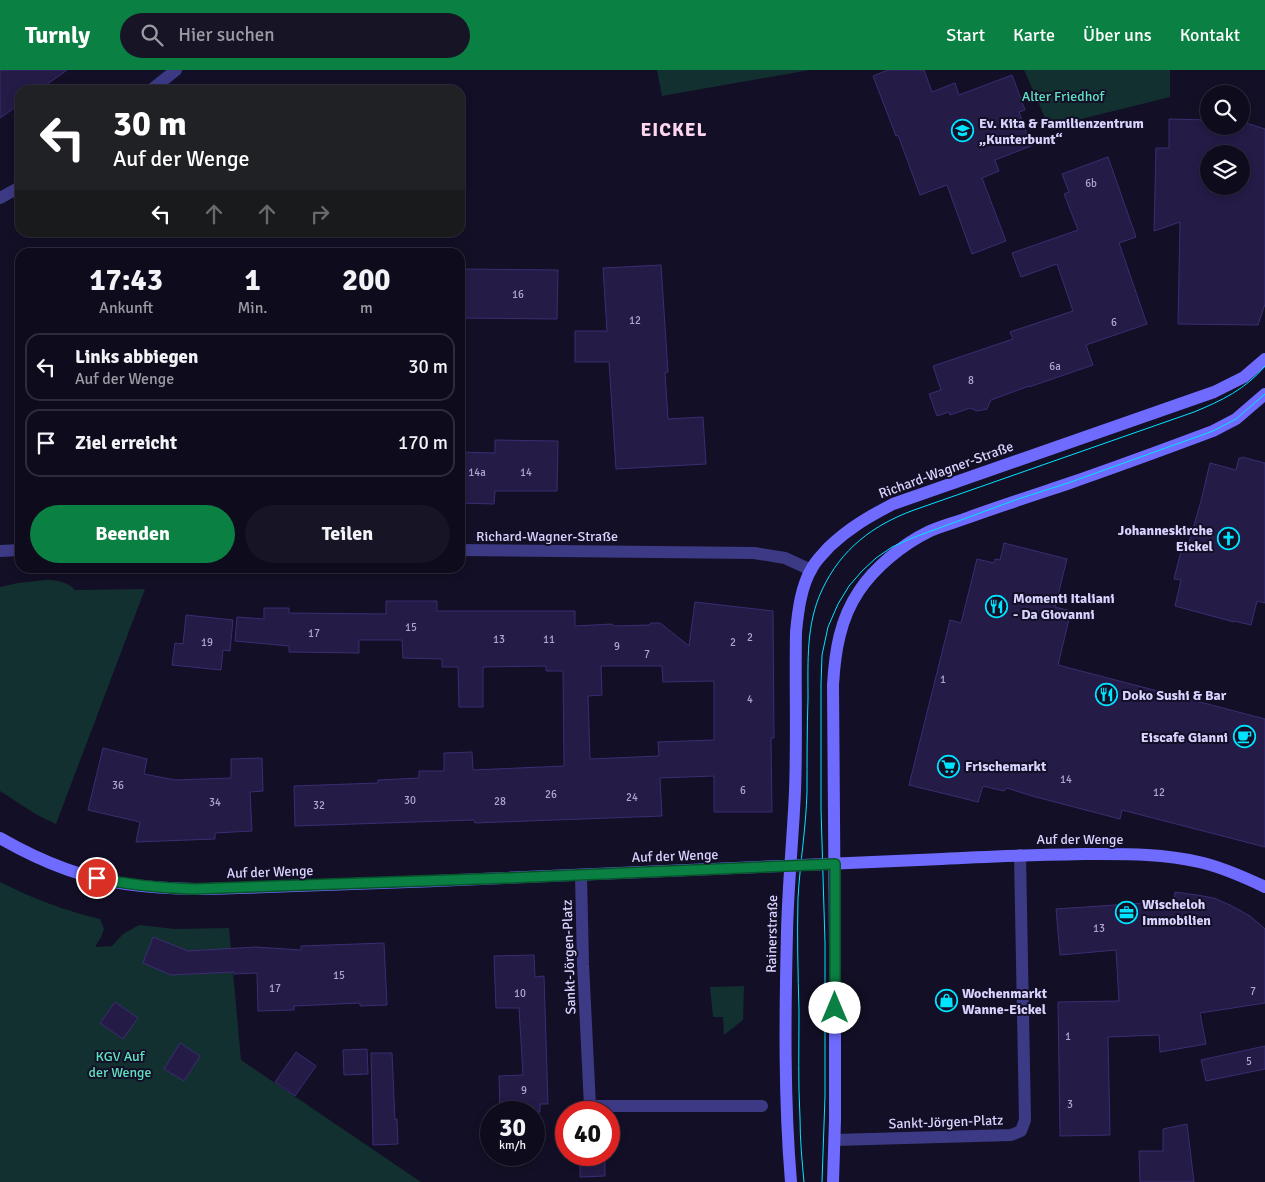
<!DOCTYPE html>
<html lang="de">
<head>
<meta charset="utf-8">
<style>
	:root { --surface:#0e0b1c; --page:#171425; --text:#f1f3f6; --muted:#9b9ba3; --line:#2e2b3b; --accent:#0b8043 }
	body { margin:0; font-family:Signika,sans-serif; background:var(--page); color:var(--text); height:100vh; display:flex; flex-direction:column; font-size:19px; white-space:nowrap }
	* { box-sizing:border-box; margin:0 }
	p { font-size:16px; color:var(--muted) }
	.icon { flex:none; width:28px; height:28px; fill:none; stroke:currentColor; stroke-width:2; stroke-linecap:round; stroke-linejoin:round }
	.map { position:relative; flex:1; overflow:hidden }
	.drawer { position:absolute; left:15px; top:178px; width:450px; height:325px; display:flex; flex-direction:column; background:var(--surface); border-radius:15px; box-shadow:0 2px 8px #0003,0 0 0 1px var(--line) }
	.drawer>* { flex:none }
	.guide { position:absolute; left:15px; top:15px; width:450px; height:152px; border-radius:15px; box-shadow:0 2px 8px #0003,0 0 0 1px var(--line); background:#202124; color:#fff; overflow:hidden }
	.buttons { position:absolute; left:1200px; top:15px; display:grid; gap:10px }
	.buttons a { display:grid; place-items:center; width:50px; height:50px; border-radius:50%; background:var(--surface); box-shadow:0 2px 8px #0003,0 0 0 1px var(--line); font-size:25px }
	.speed { position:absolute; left:480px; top:1031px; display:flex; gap:10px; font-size:25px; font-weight:700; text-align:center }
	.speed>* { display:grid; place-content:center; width:65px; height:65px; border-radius:50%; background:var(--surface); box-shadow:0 2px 8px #0003,0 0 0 1px var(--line); line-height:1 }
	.speed small { font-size:12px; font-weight:400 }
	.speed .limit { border:8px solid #d22; background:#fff; color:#111 }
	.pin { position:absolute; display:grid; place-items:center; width:42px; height:42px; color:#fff; margin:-21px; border:2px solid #fff; border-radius:50%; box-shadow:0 1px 5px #0007 }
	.me { position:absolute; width:55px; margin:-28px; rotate:0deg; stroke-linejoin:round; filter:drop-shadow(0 0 4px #0008) }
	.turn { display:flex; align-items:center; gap:18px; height:105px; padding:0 15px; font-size:22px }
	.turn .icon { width:65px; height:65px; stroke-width:2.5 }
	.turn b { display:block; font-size:35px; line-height:42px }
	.lanes { display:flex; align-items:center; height:48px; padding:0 15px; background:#0003; justify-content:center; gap:25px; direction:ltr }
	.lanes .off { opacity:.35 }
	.eta { display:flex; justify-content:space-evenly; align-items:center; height:85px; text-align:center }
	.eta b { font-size:30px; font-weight:700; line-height:35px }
	.button { display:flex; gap:10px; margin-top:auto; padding:10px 15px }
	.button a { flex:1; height:58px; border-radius:30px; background:var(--accent); color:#fff; font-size:20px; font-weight:700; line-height:58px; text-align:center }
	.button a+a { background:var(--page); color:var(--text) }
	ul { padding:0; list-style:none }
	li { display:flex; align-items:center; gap:15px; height:68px; margin:0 10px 8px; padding:0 5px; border:2px solid var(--line); border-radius:15px }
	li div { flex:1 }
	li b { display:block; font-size:19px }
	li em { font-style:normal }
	header { display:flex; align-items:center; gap:30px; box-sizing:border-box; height:70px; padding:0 25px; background:var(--accent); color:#fff }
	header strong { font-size:24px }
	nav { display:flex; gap:28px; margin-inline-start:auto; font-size:18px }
	.search { width:350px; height:45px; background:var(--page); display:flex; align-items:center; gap:12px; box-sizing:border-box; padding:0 18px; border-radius:28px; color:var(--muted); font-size:19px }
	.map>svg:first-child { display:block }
</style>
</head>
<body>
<header>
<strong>Turnly</strong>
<div class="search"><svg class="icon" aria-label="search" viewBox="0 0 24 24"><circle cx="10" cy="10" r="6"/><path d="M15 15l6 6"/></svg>Hier suchen</div>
<nav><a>Start</a><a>Karte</a><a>Über uns</a><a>Kontakt</a></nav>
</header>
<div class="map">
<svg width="1265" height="1112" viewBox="0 0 1265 1112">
	<rect width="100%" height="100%" fill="#130f26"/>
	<path fill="#12302f" d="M657 0H810L662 26Z
		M1024 0H1170V27L1049 57Z
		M45 510C56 510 67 511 75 520L145 519 56 754 37 745 0 721V517L18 513Z
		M0 812C32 828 65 841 100 849L104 859 101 867 96 875V877L112 876 123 864 139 855 175 859 229 858 241 990 421 1112H0Z
		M744 916 743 950 724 965 723 947H713L710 917Z"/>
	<path fill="#241b47" stroke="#3b2d73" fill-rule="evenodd" d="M0 0H67L39 20H20V34L0 48Z
		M888 0H924L932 22 955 13 959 25 1012 5 1025 40 1019 42 1031 76 995 90 999 101 982 108 1006 171 972 184 947 115 920 125 898 65 896 66 873 6Z
		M1169 49 1209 50V56H1241V52H1243L1265 59V234L1258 255 1178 254 1180 152 1154 161 1156 78H1169ZM1209 84H1241V116H1209Z
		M1108 87 1136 167 1119 173 1147 254 1086 275 1093 295 1029 317V316L991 330 987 339 977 341 970 338 950 345 949 342 937 346 929 324 941 320 933 296 1013 269 1010 262 1073 241 1057 194 1021 207 1012 183 1078 160 1064 124 1069 122 1062 104Z
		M661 195 668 302 665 303 668 349 703 347 706 394 616 399 609 292H575V261H607L603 198Z
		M460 199 558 200 557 249 460 248Z
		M495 370 558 371 557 421H495L494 434 460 433V382L495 383Z
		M1242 387 1265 393V533L1257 531 1251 555 1234 551V552L1175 536 1181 510 1174 509 1182 477 1187 479 1201 431 1210 393 1236 400 1239 388H1242Z
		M1004 473 1067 489 1055 537 1071 541 1058 595 1265 649V777L1122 740 1120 749 1032 726 1007 718 1004 721 983 716 978 732 909 715 950 550 961 553 977 489 994 493 995 489 1000 490Z
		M386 531H437V541H575V556L612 554 614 556 649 555 651 553H660L689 576 695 532 773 541 774 668H771L772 742H714V706L660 708 662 746 475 753 474 750 295 756 294 716 378 713V710L419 708V701H444V683L472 682 473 700 564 696 563 601H546V596L483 597V637H459L458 597H442V589L403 588 402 570H359V583L289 582V576L235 571 237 547 264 549V538H289V543L386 544ZM601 596H662L663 612 714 611V670L658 672 659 686 590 689 588 626 602 625Z
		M186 545 233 550 230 581 223 580 221 600 172 595 175 573 183 574Z
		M103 678 147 689 144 704 175 710 231 708V689L262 688 263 721 250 722 252 761 215 763V769L136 772 140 752 88 740Z
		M1175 822 1197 825 1214 828 1230 835 1250 846 1265 859V933L1200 943 1206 974 1160 982 1159 965 1108 967 1110 1065 1060 1066 1058 932 1119 931 1116 880 1060 885 1056 839 1174 831Z
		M153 867 188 881 256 877 301 880V876L384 873 387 935 360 936V933L294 936V940L258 941 257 903 234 904V902L171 905 143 893Z
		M534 885 535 907 544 906 548 1034H540V1042H500L499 1006 523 1005 519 938H496L494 886Z
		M115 932 138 948 123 969 100 953Z
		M180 973 200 986 184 1011 164 999Z
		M1265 976V999L1206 1011 1201 990Z
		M367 979 368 1004 344 1005 343 980Z
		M296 982 316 996 295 1026 275 1012Z
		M371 983H392L395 1050 397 1049 398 1074 373 1075Z
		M1187 1054 1194 1112H1140L1139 1081H1163V1059Z
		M580 1085H605V1106L580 1107Z"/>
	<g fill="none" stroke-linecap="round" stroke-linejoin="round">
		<path stroke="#3d3a85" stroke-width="12" d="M151 20 176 0
			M0 128 20 117
			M460 480 754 483 785 488 811 500
			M0 481 20 480
			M581 805 583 894 590 1036H762
			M835 1070 1011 1065 1021 1061 1025 1050 1020 785"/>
		<path stroke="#6f6bff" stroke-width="12" d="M0 768C40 791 80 808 126 814 173 821 220 819 267 817 314 815 362 814 409 812 587 805 765 797 942 789 990 786 1037 785 1084 784 1123 784 1161 783 1199 792 1222 797 1244 807 1265 817
			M791 1112C784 1029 785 945 787 862 788 815 793 768 795 721 797 668 795 615 796 562 798 541 801 516 812 498 816 490 823 484 829 477 849 458 868 447 893 434L1214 322 1244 307 1265 289
			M833 1112 835 1050V879L833 615C835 581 840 549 859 521 874 498 903 474 928 462 940 456 954 453 967 448 1000 436 1034 425 1067 414 1116 397 1165 379 1213 361L1236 349 1265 324"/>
		<path stroke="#00e5ff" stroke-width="1" d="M804 1112C802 1091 800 1069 800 1048 798 1012 799 977 799 942 798 904 797 866 798 828 800 793 806 758 807 722 807 691 807 659 808 628 808 591 806 554 822 520 841 479 873 455 914 440L1194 342C1221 331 1246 319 1265 296
			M822 1112 825 1026V873L821 739V614L822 585 828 557 838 534 849 516 862 501 876 488 892 477 912 468 1018 429 1068 413 1213 361 1236 349 1265 324"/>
	</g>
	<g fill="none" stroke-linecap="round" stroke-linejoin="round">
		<defs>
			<path id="route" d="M97 808C129 815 160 818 193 819L507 808 835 794V938"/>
		</defs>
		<use href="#route" stroke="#07532c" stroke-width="12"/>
		<use href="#route" stroke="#0b8043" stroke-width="9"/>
	</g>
	<defs>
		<symbol id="school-ring" viewBox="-11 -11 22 22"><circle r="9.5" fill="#130f26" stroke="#00e5ff" stroke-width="1.5"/><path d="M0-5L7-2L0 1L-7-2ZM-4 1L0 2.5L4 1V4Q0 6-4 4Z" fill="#00e5ff"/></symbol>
		<symbol id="church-ring" viewBox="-11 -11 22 22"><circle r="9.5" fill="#130f26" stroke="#00e5ff" stroke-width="1.5"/><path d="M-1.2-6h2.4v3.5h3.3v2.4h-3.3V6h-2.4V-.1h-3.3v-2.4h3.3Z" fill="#00e5ff"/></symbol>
		<symbol id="restaurant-ring" viewBox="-11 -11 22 22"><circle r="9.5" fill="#130f26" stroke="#00e5ff" stroke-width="1.5"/><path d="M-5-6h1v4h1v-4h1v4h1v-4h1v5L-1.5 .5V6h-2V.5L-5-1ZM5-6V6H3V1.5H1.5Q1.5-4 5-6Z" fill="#00e5ff"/></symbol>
		<symbol id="cafe-ring" viewBox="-11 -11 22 22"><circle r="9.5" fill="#130f26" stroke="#00e5ff" stroke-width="1.5"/><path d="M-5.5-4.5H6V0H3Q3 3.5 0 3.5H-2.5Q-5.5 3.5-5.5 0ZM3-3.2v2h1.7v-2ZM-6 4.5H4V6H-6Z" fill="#00e5ff"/></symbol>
		<symbol id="supermarket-ring" viewBox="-11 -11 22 22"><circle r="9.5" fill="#130f26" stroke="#00e5ff" stroke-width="1.5"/><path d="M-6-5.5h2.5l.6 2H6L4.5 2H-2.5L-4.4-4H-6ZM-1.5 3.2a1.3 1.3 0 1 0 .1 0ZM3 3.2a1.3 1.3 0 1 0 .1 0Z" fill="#00e5ff"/></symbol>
		<symbol id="office-ring" viewBox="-11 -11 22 22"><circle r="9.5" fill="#130f26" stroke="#00e5ff" stroke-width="1.5"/><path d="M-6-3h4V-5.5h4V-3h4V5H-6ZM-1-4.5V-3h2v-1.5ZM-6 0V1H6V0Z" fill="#00e5ff"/></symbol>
		<symbol id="shop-ring" viewBox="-11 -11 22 22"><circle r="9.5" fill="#130f26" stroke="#00e5ff" stroke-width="1.5"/><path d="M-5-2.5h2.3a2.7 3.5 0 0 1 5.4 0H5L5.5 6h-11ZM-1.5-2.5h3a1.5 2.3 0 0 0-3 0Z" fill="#00e5ff"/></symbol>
	</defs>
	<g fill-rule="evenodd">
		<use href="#school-ring" x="950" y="48" width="25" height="25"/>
		<use href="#church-ring" x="1216" y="456" width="25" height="25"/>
		<use href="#restaurant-ring" x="984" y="524" width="25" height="25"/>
		<use href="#restaurant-ring" x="1094" y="612" width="25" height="25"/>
		<use href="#cafe-ring" x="1232" y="654" width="25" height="25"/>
		<use href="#supermarket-ring" x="936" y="684" width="25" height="25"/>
		<use href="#office-ring" x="1114" y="830" width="25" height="25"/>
		<use href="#shop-ring" x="934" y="918" width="25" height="25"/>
	</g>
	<g text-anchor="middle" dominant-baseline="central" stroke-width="4" stroke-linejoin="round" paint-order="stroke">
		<g font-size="11" fill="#aca6d1">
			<text x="1091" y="113">6b</text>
			<text x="518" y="224">16</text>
			<text x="635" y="250">12</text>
			<text x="1114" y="252">6</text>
			<text x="1055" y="296">6a</text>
			<text x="971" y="310">8</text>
			<text x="477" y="402">14a</text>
			<text x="526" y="402">14</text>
			<text x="411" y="557">15</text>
			<text x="314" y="563">17</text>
			<text x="750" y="567">2</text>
			<text x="499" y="569">13</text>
			<text x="549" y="569">11</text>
			<text x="207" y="572">19</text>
			<text x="733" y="572">2</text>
			<text x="617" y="576">9</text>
			<text x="647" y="584">7</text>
			<text x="943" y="609">1</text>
			<text x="750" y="629">4</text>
			<text x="1066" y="709">14</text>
			<text x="118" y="715">36</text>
			<text x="743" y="720">6</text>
			<text x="1159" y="722">12</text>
			<text x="551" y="724">26</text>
			<text x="632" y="727">24</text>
			<text x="410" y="730">30</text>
			<text x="500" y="731">28</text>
			<text x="215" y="732">34</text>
			<text x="319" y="735">32</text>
			<text x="1099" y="858">13</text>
			<text x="339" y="905">15</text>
			<text x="275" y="918">17</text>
			<text x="1253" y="921">7</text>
			<text x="520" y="923">10</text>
			<text x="1068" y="966">1</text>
			<text x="1249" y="991">5</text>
			<text x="524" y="1020">9</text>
			<text x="1070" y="1034">3</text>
		</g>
		<g font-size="14" fill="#5fe0c0" stroke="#130f26">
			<text x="1063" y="26">Alter Friedhof</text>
			<text x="120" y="986">KGV Auf<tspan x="120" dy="16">der Wenge</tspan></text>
		</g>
		<g font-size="14" font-weight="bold" fill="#d9d4ff" stroke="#130f26" text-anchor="start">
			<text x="979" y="53">Ev. Kita &amp; Familienzentrum<tspan x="979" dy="16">„Kunterbunt“</tspan></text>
			<text x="1213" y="460" text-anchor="end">Johanneskirche<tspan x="1213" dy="16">Eickel</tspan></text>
			<text x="1013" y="528">Momenti Italiani<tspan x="1013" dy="16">- Da Giovanni</tspan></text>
			<text x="1122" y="625">Doko Sushi &amp; Bar</text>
			<text x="1228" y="667" text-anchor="end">Eiscafe Gianni</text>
			<text x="965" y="696">Frischemarkt</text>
			<text x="1142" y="834">Wischeloh<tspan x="1142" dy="16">Immobilien</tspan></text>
			<text x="962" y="923">Wochenmarkt<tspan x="962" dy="16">Wanne-Eickel</tspan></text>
		</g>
		<g font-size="14" fill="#d9d4ff" stroke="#130f26">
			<text transform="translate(946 400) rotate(-20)">Richard-Wagner-Straße</text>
			<text x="547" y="466">Richard-Wagner-Straße</text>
			<text x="1080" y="769">Auf der Wenge</text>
			<text transform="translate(675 786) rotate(-2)">Auf der Wenge</text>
			<text transform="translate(270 802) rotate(-2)">Auf der Wenge</text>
			<text transform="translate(772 864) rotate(-89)">Rainerstraße</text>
			<text transform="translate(569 887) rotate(-92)">Sankt-Jörgen-Platz</text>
			<text transform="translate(946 1052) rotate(-2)">Sankt-Jörgen-Platz</text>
		</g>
		<g font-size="19" font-weight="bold" letter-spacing="1" fill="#ffd6f0" stroke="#130f26">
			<text x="674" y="60">EICKEL</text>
		</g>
	</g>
</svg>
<div class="buttons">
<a><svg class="icon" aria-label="search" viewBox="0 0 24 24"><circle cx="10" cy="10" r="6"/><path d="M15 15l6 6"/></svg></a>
<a><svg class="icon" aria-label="layers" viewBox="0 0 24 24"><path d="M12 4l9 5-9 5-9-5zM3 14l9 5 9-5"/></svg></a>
</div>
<div class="speed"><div>30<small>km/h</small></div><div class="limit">40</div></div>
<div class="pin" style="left:97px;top:808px;background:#d93025"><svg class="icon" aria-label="arrive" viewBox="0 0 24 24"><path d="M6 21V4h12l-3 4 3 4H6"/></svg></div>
<svg class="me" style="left:835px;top:938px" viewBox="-20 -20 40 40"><circle r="19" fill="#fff"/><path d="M0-13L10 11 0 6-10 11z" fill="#0b8043"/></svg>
<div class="guide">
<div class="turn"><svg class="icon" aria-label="left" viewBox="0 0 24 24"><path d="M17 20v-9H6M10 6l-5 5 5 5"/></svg><div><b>30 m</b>Auf der Wenge</div></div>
<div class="lanes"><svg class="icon" aria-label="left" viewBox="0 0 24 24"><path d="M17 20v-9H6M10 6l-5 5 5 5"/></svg><svg class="icon off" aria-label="ahead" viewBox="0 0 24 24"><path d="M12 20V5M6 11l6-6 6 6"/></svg><svg class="icon off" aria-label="ahead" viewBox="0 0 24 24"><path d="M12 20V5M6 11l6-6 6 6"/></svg><svg class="icon off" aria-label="right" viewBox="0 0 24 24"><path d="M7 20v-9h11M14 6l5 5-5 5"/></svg></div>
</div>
<section class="drawer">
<div class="eta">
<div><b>17:43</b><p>Ankunft</p></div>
<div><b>1</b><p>Min.</p></div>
<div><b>200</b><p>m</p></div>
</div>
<ul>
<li><svg class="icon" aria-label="left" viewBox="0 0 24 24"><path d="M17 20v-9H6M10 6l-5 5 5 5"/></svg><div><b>Links abbiegen</b><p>Auf der Wenge</p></div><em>30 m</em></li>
<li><svg class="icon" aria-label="arrive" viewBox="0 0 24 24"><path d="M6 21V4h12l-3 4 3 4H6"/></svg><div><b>Ziel erreicht</b></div><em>170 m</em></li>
</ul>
<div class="button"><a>Beenden</a><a>Teilen</a></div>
</section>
</div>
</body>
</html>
